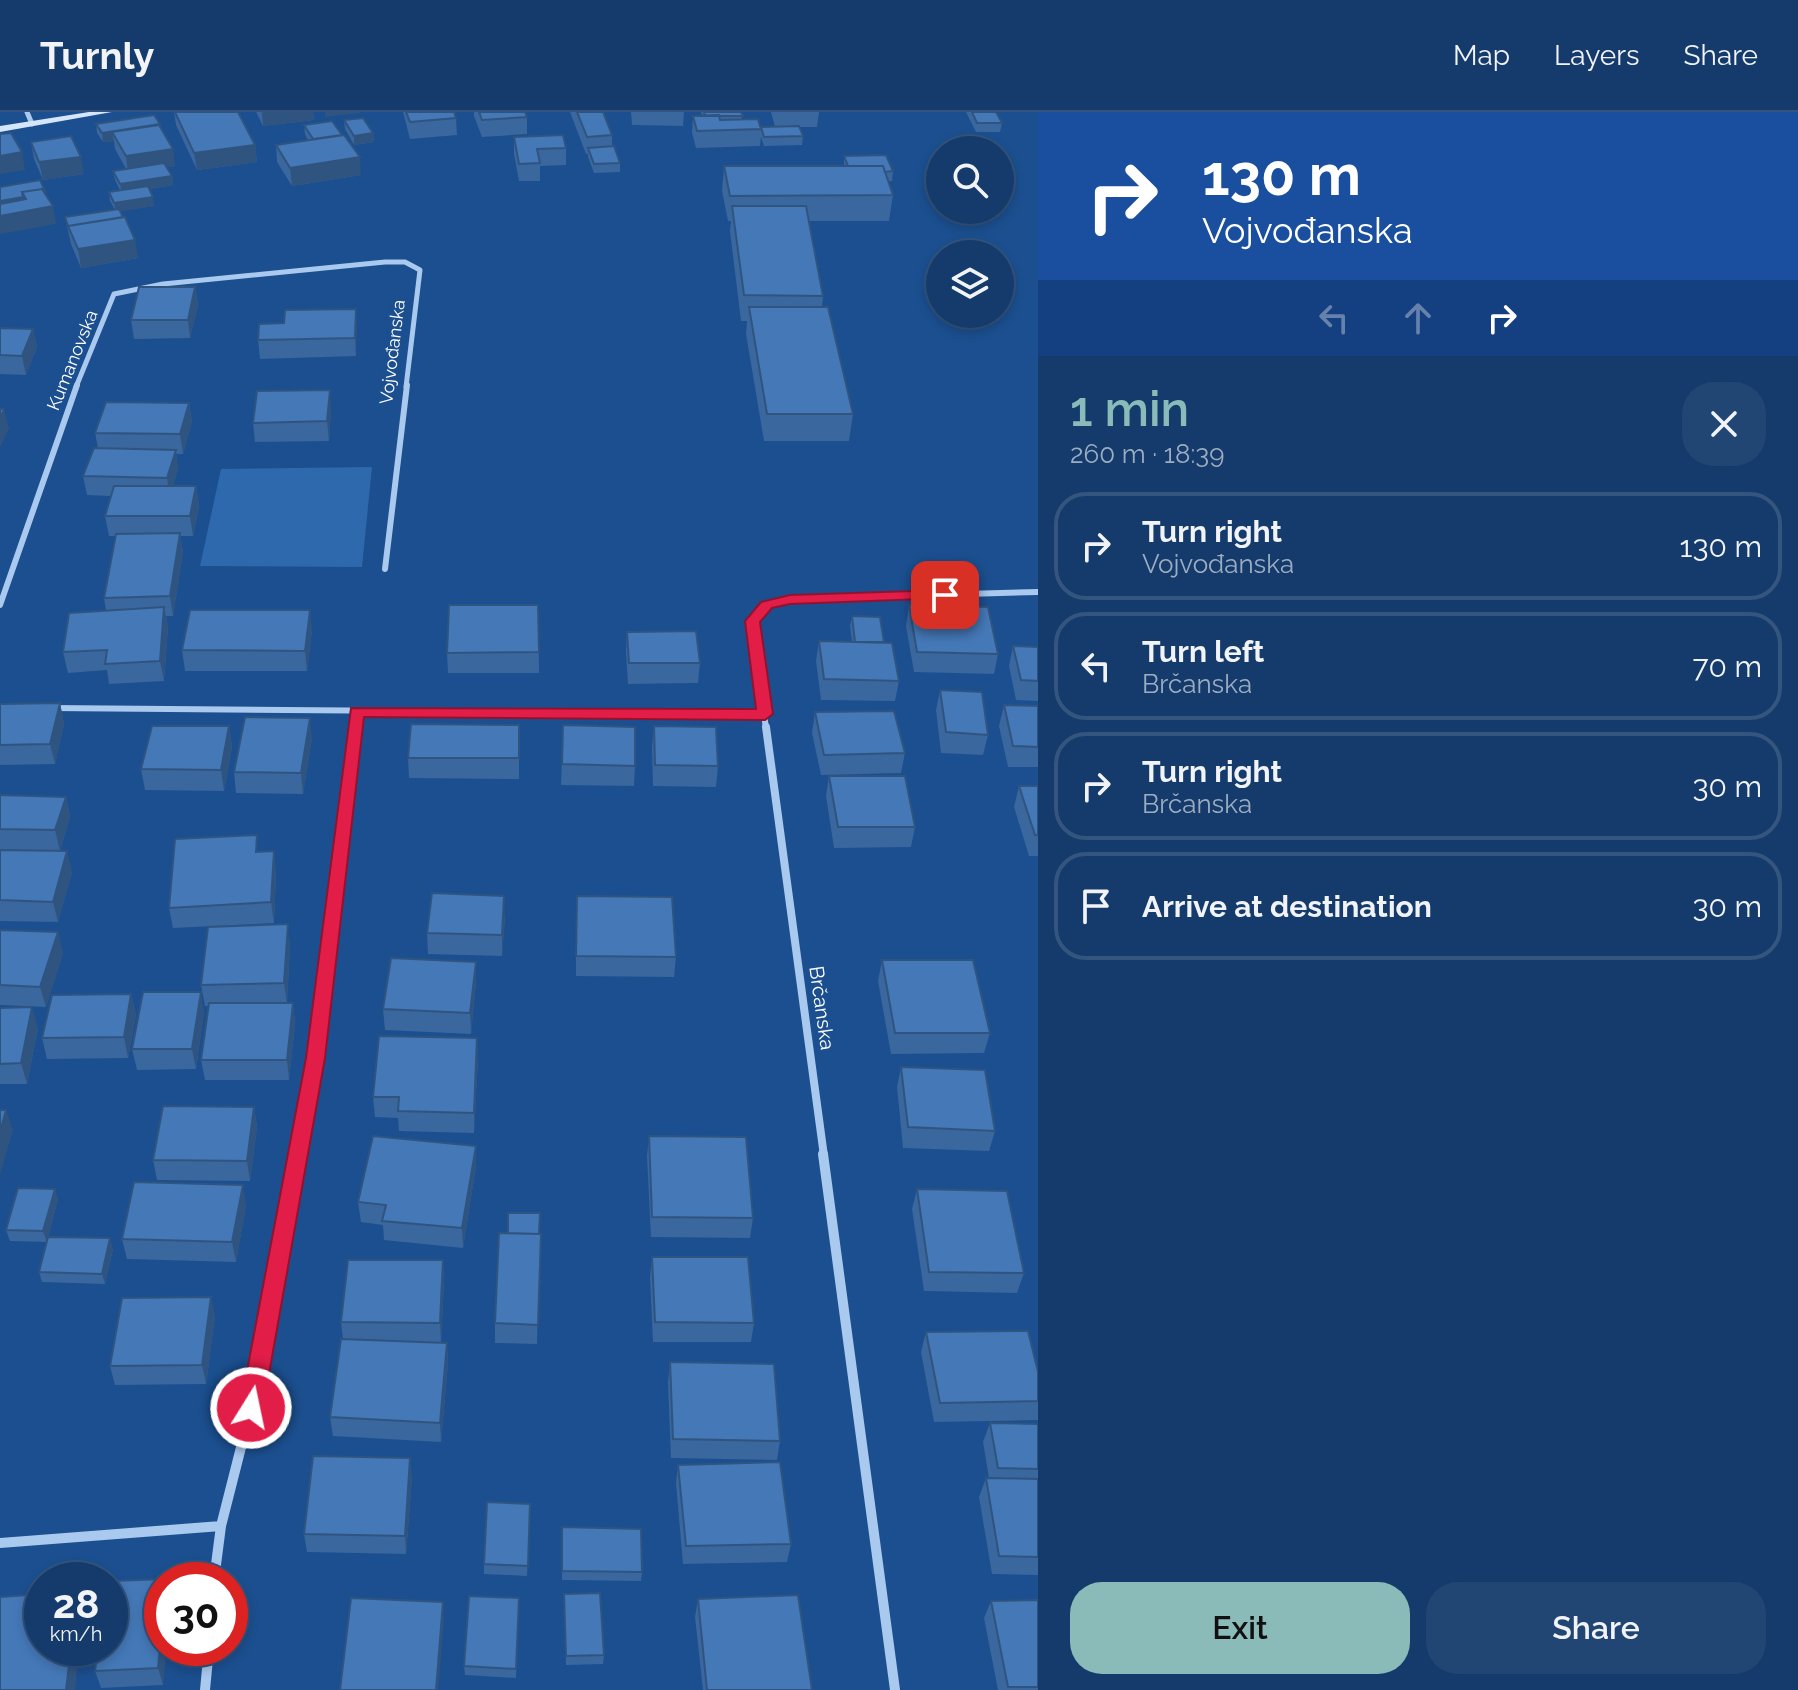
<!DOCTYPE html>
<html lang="en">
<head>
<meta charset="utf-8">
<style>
	:root { --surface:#143b6b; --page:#214673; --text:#f1f3f6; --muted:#9dadc1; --line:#33557e; --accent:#8bbbb9 }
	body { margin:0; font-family:Raleway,sans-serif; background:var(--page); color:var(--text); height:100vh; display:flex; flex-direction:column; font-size:30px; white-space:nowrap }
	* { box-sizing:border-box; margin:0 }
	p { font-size:26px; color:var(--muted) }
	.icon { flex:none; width:44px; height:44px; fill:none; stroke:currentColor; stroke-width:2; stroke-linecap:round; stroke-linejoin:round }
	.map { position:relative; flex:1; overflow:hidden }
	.sheet { display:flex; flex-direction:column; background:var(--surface); width:760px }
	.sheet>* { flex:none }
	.guide { background:#1a4fa0; color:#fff; overflow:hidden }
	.controls { position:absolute; left:926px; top:24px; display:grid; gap:16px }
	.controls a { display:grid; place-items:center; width:88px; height:88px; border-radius:50%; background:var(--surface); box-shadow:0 4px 12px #0003,0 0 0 2px var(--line); font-size:40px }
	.speed { position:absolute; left:24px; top:1450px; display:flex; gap:16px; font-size:40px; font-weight:700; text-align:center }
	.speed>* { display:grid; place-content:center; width:104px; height:104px; border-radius:50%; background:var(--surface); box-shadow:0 4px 12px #0003,0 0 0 2px var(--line); line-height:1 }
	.speed small { font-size:20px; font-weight:400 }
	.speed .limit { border:12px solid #d22; background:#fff; color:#111 }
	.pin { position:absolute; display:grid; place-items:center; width:68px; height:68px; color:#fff; margin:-34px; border-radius:16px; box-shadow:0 4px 12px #0006 }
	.me { position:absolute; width:88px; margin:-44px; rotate:10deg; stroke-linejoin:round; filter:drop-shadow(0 0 6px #0008) }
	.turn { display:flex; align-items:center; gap:28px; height:168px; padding:0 32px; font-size:36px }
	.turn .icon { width:104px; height:104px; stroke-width:2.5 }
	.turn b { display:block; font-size:56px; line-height:68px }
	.lanes { display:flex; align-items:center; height:76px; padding:0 32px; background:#0003; justify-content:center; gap:40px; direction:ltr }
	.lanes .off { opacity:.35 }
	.round { display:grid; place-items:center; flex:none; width:84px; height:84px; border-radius:32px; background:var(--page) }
	.head { display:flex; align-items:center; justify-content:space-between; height:136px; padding:0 32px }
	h1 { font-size:48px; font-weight:600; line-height:60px; color:var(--accent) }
	.action { display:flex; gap:16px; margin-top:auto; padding:16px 32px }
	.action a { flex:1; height:92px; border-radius:32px; background:var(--accent); color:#111; font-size:32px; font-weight:600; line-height:92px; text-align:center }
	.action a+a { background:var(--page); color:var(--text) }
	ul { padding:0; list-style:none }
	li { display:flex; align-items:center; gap:24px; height:108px; margin:0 16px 12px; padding:0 16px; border:4px solid var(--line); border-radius:32px }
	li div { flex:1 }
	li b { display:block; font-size:30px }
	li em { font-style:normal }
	header { display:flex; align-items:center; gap:48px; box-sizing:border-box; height:112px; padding:0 40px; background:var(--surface); border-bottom:2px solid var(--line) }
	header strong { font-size:38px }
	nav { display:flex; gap:44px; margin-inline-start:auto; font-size:28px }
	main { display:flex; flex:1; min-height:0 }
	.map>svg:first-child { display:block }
</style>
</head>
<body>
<header>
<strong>Turnly</strong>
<nav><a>Map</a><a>Layers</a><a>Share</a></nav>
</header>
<main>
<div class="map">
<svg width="1038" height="1578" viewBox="0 0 1038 1578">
	<rect width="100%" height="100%" fill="#1b4f8f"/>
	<path fill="#2e69ad" d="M372 355 362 455 200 454 221 357Z"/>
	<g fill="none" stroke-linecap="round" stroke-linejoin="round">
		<path stroke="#a9c9ee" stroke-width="5" d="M27 0 32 12
			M76 275 114 182 163 172 385 150H405L420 158 406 275"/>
		<path stroke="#a9c9ee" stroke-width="6" d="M385 457 407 273
			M0 493 77 273
			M50 596 765 602
			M355 617 357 600
			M766 617 752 509 767 493 790 487 1038 480"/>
		<path stroke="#a9c9ee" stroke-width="8" d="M766 615 824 1044
			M298 1044 316 946 355 615"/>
		<path stroke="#a9c9ee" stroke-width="10" d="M823 1042 895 1578
			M0 1431 221 1414
			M214 1468 221 1414 251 1296 298 1042
			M205 1578 209 1536"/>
		<path fill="#d6e6fa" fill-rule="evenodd" d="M89 0H112L0 20V14Z"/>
	</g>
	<path fill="#3a679d" d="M174 0H238L255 33 257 50 197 58 176 13Z
		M256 0H313L314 8 263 14Z
		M403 0H454L456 6 457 23 410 27Z
		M474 0H525L527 5V22L482 25 474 4Z
		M570 0H603L612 23V34L620 51V60L594 61 588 45V42H586Z
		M631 0H684L683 14 632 13Z
		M701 0H741L742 8 761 17 775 15 771 0H819L817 15H799L803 24 802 33 764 34 761 25 760 34 696 36 692 21 693 4H702Z
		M966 0H996L1002 11 1000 20H976Z
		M344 8 373 21 374 30 354 33 345 17Z
		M96 12 161 15 175 54 167 55 172 64 173 73 149 77 154 94 120 99 138 146 81 156 71 132 65 105 115 98 110 89 109 80 120 78 115 68 113 59 126 57 115 37 114 29 103 30 97 21Z
		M304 13 361 63 292 74 277 50 276 33 308 28 305 22Z
		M514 25 566 36V53L540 54V69H519L514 42Z
		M31 30 84 62 43 68 34 47Z
		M844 44 893 59 892 69H888L893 83 889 109H809L823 184 822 195 853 302 849 329H764L746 222 747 209H741L730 119 731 109H728L722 79 724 54H844Z
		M195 175 198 193 190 226 134 227 131 208Z
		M356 197V244L260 247 258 228 284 211Z
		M0 216 33 217 37 235 26 263 0 262Z
		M189 291 192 310 183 342H176L178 357 173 374H196L199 394 193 424H180L183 440 173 504H166L168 515 164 569 109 572 107 558 68 561 63 540 106 499 104 486 116 424H109L105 404 111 384 87 383 83 364 98 336 95 321Z
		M331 297 329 329 255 330 253 311Z
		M538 493 539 561H448L447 541Z
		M909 493 998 542 994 562 914 560 906 514Z
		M852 504 884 530 899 569 895 589 821 588 816 549 819 529 852 530 850 514Z
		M312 518 307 559H185L182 538Z
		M627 520 700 551 698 571 628 572 626 540Z
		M1013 534 1038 535V589L1016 588 1009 554Z
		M940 578 988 623 983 643 941 641 936 598Z
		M60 591 64 612 55 652 0 653V592Z
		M1004 593 1038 594V655H1008L999 614Z
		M815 600 905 641 901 661 821 663 812 621Z
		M519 613V667L409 666 408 646Z
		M563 613 635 654 634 674 561 673Z
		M229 614 232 635 224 679 145 678 141 657Z
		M654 614 718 654 716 675 653 674 652 635Z
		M312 626 303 682 236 681 234 660Z
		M829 664 915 715 911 735 834 736 826 684Z
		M1019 674H1038V744H1029L1014 695Z
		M0 683 66 685 70 705 60 739 0 738Z
		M0 738 72 760 58 810 0 809Z
		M276 760 274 811 173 816 169 796Z
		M505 804 502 844 428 842 427 821Z
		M576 804 676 845 674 865 576 864Z
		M0 818 63 841 46 895 0 893Z
		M290 833 287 891H293L295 912 289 968H205L201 948 209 894H205L201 873Z
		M882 848 990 921 984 941 891 942 878 869Z
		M476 850V870L471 922 385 918 383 897Z
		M131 882 136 903 128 946 47 947 42 926Z
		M0 896 38 916 27 972H0Z
		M204 900 196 957 137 958 132 937Z
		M478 946 474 1021 399 1019 398 1006 375 1005 373 985Z
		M901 955 995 1019 989 1039 903 1036 897 975Z
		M254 995 257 1015 250 1069 157 1068 153 1048Z
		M649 1024 753 1106 750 1126 651 1125 647 1044Z
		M476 1034V1054L463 1136 384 1128 383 1113 361 1110 358 1090Z
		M917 1077 1024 1161 1017 1181 924 1179 912 1097Z
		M58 1087 47 1130 10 1129 6 1118Z
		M246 1093 236 1150 127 1147 122 1127Z
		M540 1101 537 1232 495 1231V1211L508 1121Z
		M113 1137 105 1172 42 1170 39 1160Z
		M652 1145 754 1211 751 1230H653L650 1165Z
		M443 1148 444 1168 441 1231H447L448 1251 441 1330 333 1324 330 1305 343 1227 341 1210Z
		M215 1204 206 1272 115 1273 110 1254Z
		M926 1220 1038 1260V1308L934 1310 921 1240Z
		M670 1250 780 1329 777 1348 671 1346 668 1270Z
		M990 1311 1038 1312V1463L992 1462 979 1385 986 1366H989L983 1330Z
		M678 1353 791 1432 787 1450 683 1452 676 1371Z
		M412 1365 406 1442 307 1440 304 1422Z
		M530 1392 527 1464 484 1462V1452Z
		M562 1415 642 1460 641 1469 562 1468Z
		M167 1467 163 1573 101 1576 95 1559Z
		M564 1482 604 1543 603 1552 566 1553Z
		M519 1486 516 1566 465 1563 464 1554Z
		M698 1487 812 1578H703L695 1505Z
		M1038 1488V1578H998L984 1506 991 1489Z"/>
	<path fill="#305480" d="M262 0H313L314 8 263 14Z
		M325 0H360V1L325 5Z
		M112 20 114 29 103 30 102 21Z
		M373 21 374 30 354 33V24Z
		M255 33 257 50 197 58 194 41Z
		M173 37 175 54 128 61 126 44Z
		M22 40 25 58 0 62V44Z
		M81 45 84 62 43 68 39 50Z
		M360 45 361 63 292 74 290 56Z
		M172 64 173 73 122 81 120 72Z
		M23 85 25 94 0 98V89Z
		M153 85 154 94 116 100 114 91Z
		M53 94 56 112 0 122V104Z
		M135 128 138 146 81 156 78 137Z
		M195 175 198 193 190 226 188 208Z
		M356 197 357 215 356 244 355 226Z
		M33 217 37 235 26 263 22 244Z
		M330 278 331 297 329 329 327 309Z
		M189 291 192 310 183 342 180 322Z
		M4 297 9 316 0 336V307Z
		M176 338 178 357 170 385 167 366Z
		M196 374 199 394 193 424 190 404Z
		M180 421 183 440 173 504 170 484Z
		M164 495 168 515 164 569 160 549Z
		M310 498 312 518 307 559 305 539Z
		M60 591 64 612 55 652 50 632Z
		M310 606 312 626 303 682 301 661Z
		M229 614 232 635 224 679 221 658Z
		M66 685 70 705 60 739 55 718Z
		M67 739 72 760 58 810 53 790Z
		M274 739 276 760 274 811 271 790Z
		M504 784 505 804 502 844V823Z
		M288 812 290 833 287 891 284 871Z
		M58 820 63 841 46 895 40 875Z
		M476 850V870L471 922 470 901Z
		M201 880 204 900 196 957 192 937Z
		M131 882 136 903 128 946 124 925Z
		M293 891 295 912 289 968 287 948Z
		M32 895 38 916 27 972 21 951Z
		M477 926 478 946 474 1021V1001Z
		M254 995 257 1015 250 1069 247 1049Z
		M6 998 13 1018 0 1063V1020Z
		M476 1034V1054L463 1136 462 1116Z
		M243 1073 246 1093 236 1150 232 1130Z
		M55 1077 58 1087 47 1130 43 1119Z
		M110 1126 113 1137 105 1172 102 1162Z
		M443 1148 444 1168 441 1231 440 1211Z
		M211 1185 215 1204 206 1272 202 1253Z
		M447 1231 448 1251 441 1330 440 1311Z
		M410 1346 412 1365 406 1442 405 1424Z
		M443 1490 444 1508 438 1578H436Z
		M162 1512V1536H167L163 1573 158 1556Z
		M71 1536H79L75 1578H66Z"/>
	<path fill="#4478b7" stroke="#305480" stroke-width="2" d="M175 0H238L255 33 194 41Z
		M406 0H454L456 6 410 10Z
		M479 0H525L527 5 482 8Z
		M577 0H603L612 23 587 25Z
		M704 0H741L743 4H705Z
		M972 0H996L1002 11H977Z
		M154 3 160 12 102 21 96 12Z
		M719 3 720 8 758 7 761 17 697 19 693 4Z
		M363 6 373 21 354 24 344 8Z
		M332 9 342 23 313 27 304 13Z
		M159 13 173 37 126 44 112 20Z
		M799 14 803 24 764 25 761 15Z
		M11 21 22 40 0 44V22Z
		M344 23 360 45 290 56 276 33Z
		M563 23 566 36 537 37 540 51 519 52 514 25Z
		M71 24 81 45 39 50 31 30Z
		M614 34 620 51 594 52 588 36Z
		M886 43 893 59 885 60 883 54H848L844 44Z
		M164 51 172 64 120 72 113 59Z
		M724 54H883L893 83 730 84Z
		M40 68 46 81 42 77 22 80 23 85 0 89V75Z
		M148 74 153 85 114 91 109 80Z
		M42 77 53 94 0 104V92L26 87 22 80Z
		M732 94H806L823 184 744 183Z
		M119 97 123 105 68 114 65 105Z
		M125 105 135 128 78 137 68 114Z
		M139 175H195L188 208H131Z
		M749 195H828L853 302H767Z
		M356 197 355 226 258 228 259 212 284 211 285 198Z
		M0 216 33 217 22 244 0 243Z
		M330 278 327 309 253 311 257 279Z
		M106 290 189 291 180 322 95 321Z
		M0 297H4L0 307Z
		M94 336 176 338 167 366 83 364Z
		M114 374H196L190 404H105Z
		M180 421 170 484 104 486 116 422Z
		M449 493H538L539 540 447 541Z
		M909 493 988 495 998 542 917 540Z
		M164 495 160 549 105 552 107 538 63 540 69 501Z
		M190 498H310L305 539 182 538Z
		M852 504 880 505 884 530H855Z
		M696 519 700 551H629L627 520Z
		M819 529 892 531 899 569 824 567Z
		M1013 534 1038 535V569L1021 568Z
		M940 578 982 580 988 623 946 620Z
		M60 591 50 632 0 633V592Z
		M1004 593 1038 594V635L1013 634Z
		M894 599 905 641 824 643 815 600Z
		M245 605 310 606 301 661 234 660Z
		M411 612 519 613V646H408Z
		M563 613 635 615V654L562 652Z
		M152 614H229L221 658 141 657Z
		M654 614 716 615 718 654 655 653Z
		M829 664H905L915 715H838Z
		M1019 674H1038V723H1035Z
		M0 683 66 685 55 718 0 717Z
		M257 723 256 740 274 739 271 790 169 796 175 727Z
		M0 738 67 739 53 790 0 788Z
		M432 781 504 784 502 823 427 821Z
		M577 784 672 785 676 845 576 844Z
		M288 812 284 871 201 873 208 815Z
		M0 818 58 820 40 875 0 873Z
		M391 846 476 850 470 901 383 897Z
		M882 848H973L990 921H895Z
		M143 880H201L192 937H132Z
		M131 882 124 925 42 926 52 883Z
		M209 891H293L287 948H201Z
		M32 895 21 951 0 952V896Z
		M379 924 477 926 474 1001 398 999 399 985H373Z
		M901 955 985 958 995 1019 908 1015Z
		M163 994 254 995 247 1049 153 1048Z
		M0 998H6L0 1020Z
		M373 1024 476 1034 462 1116 382 1109 386 1093 358 1090Z
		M649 1024 746 1025 753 1106 652 1105Z
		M134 1070 243 1073 232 1130 122 1127Z
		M18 1076 55 1077 43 1119 6 1118Z
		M917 1077 1007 1079 1024 1161 929 1160Z
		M508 1101H540L539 1122 508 1121Z
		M499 1121 541 1122 538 1213 495 1211Z
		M48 1125 110 1126 102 1162 39 1160Z
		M652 1145H748L754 1211 655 1210Z
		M348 1148H443L440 1211 341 1210Z
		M211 1185 202 1253 110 1254 122 1186Z
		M1028 1219 1038 1260V1289L940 1291 926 1220Z
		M341 1227 447 1231 440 1311 330 1305Z
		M670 1250 774 1252 780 1329 673 1327Z
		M990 1311 1038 1312V1357L998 1356Z
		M313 1344 410 1346 405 1424 304 1422Z
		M780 1350 791 1432 686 1434 678 1353Z
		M986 1366 1038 1367V1445L999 1444Z
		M487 1390 530 1392 528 1454 484 1452Z
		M562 1415 641 1417 642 1460 562 1459Z
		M167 1467 166 1468H162V1512L158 1556 95 1559 98 1536H110V1469Z
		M600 1481 604 1543 566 1544 564 1482Z
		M42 1482V1536H71L66 1578H0V1485Z
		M798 1483 812 1578H707L698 1487Z
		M469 1484 519 1486 516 1557 464 1554Z
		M351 1486 443 1490 436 1578H340Z
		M1038 1488V1575H1008L991 1489Z"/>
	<path fill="#e11d48" stroke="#92132f" stroke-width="2" d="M945 478 950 479V486L790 492 772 496 760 510 773 602 765 608 364 605 325 946 263 1296 259 1303 251 1306 243 1303 240 1296 306 946 351 596 756 597 745 509 761 490 790 483Z"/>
	<g text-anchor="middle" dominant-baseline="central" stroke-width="8" stroke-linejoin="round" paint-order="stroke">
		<g font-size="18" fill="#fff" stroke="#1b4f8f">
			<text transform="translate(392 240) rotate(-83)">Vojvođanska</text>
			<text transform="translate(72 248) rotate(-68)">Kumanovska</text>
		</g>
		<g font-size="20" fill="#fff" stroke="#1b4f8f">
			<text transform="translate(822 896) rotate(82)">Brčanska</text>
		</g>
	</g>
</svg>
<div class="controls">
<a><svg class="icon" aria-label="search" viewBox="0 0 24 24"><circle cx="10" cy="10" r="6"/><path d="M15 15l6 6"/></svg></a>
<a><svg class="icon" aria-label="layers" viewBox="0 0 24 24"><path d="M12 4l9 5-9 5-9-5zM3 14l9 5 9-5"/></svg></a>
</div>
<div class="speed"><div>28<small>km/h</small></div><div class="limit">30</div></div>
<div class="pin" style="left:945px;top:483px;background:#d93025"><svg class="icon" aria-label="arrive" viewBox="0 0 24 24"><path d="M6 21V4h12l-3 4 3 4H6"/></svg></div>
<svg class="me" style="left:251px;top:1296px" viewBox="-20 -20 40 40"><circle r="17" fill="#e11d48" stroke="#fff" stroke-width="3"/><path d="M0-11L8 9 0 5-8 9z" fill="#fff"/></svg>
</div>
<section class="sheet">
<div class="guide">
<div class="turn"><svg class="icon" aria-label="right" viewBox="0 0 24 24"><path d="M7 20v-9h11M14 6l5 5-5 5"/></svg><div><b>130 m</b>Vojvođanska</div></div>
<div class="lanes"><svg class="icon off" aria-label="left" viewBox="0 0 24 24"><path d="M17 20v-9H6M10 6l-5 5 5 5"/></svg><svg class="icon off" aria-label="ahead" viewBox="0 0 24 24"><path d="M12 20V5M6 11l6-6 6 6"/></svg><svg class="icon" aria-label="right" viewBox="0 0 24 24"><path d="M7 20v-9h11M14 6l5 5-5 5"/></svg></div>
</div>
<div class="head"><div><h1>1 min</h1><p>260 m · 18:39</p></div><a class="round"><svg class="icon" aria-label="close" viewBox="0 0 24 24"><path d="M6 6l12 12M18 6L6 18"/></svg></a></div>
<ul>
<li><svg class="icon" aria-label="right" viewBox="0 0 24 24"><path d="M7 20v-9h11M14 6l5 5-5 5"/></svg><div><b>Turn right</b><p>Vojvođanska</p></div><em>130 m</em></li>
<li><svg class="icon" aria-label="left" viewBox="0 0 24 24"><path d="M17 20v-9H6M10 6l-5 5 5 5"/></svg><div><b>Turn left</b><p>Brčanska</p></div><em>70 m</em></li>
<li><svg class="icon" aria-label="right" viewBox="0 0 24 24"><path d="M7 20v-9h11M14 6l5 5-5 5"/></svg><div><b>Turn right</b><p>Brčanska</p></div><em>30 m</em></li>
<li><svg class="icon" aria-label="arrive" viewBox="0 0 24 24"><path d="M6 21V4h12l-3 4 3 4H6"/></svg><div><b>Arrive at destination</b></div><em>30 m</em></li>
</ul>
<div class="action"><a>Exit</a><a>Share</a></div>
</section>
</main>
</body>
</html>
